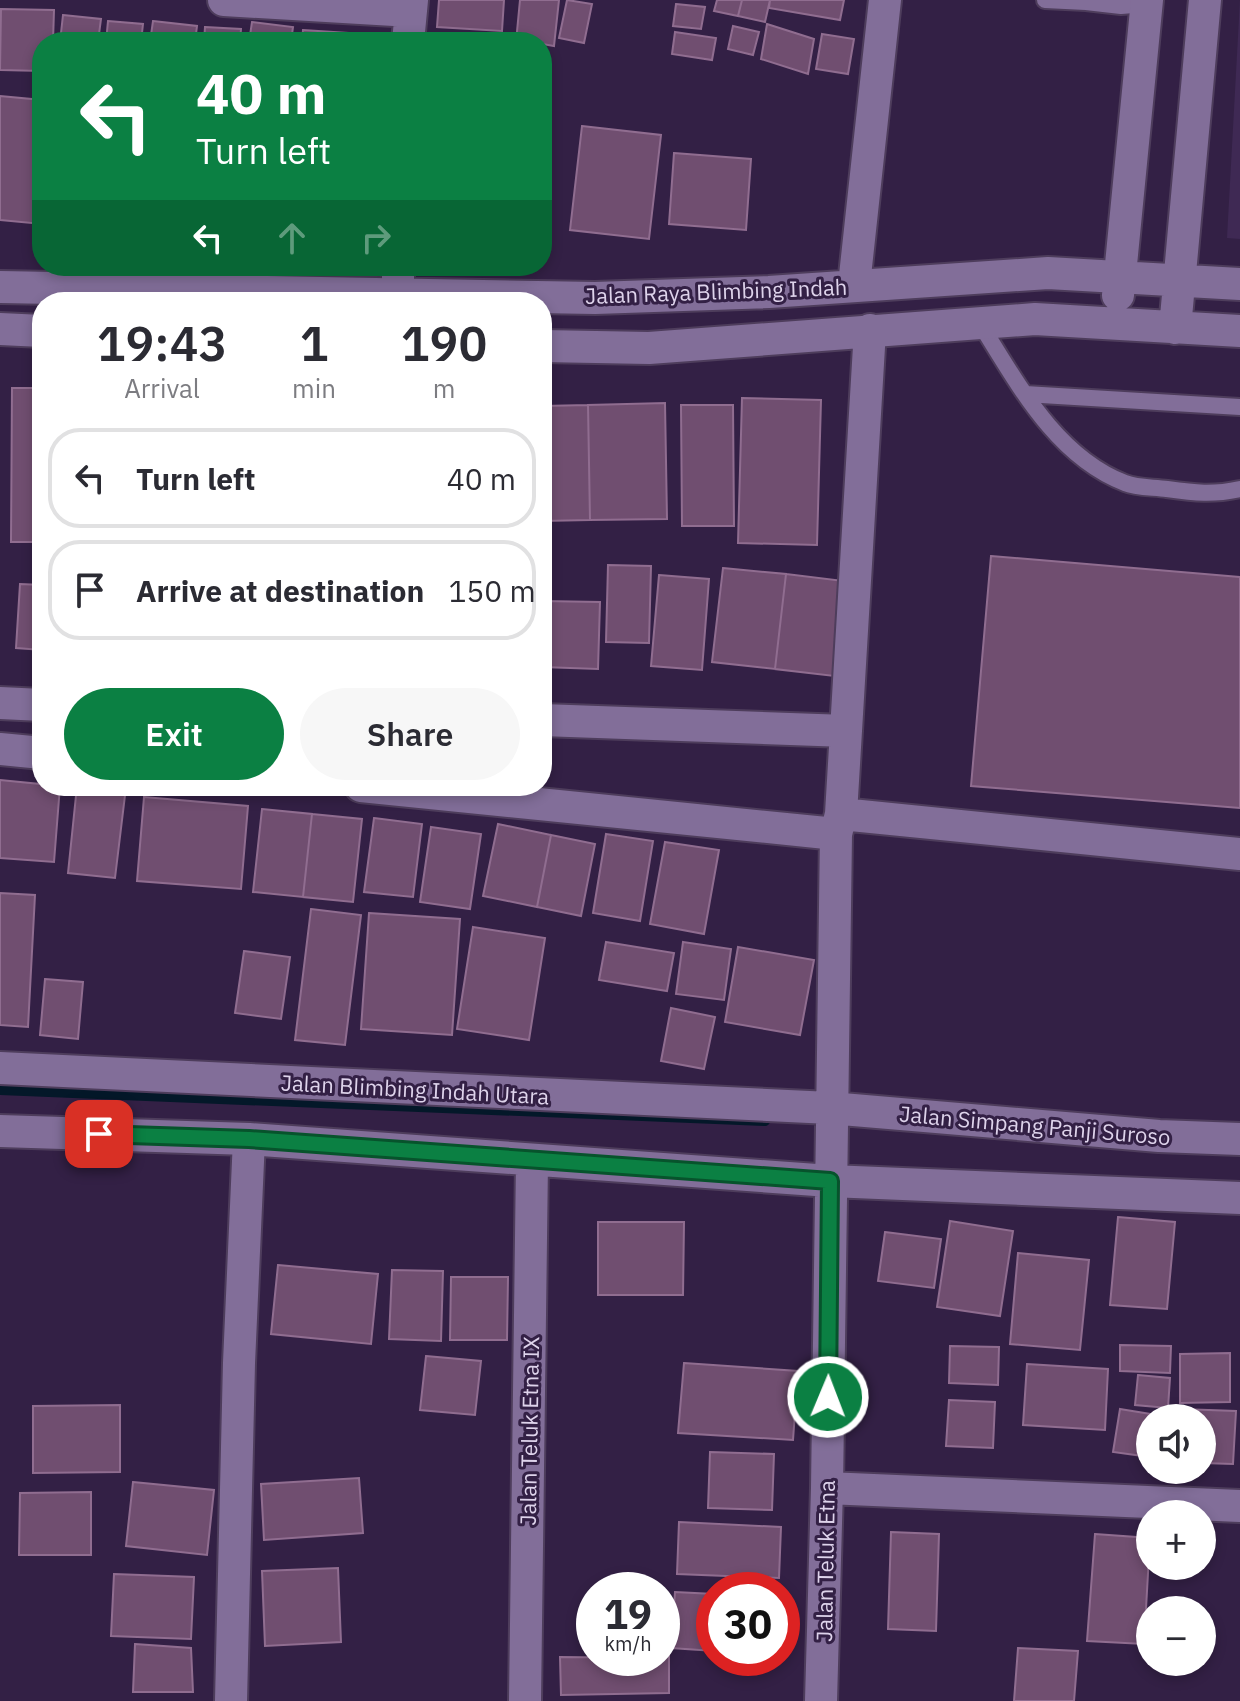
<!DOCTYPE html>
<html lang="en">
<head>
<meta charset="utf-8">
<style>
	:root { --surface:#fff; --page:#f7f7f7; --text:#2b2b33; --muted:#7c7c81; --line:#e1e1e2; --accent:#0b8043 }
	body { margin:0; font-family:"IBM Plex Sans",sans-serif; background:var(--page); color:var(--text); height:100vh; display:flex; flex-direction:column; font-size:30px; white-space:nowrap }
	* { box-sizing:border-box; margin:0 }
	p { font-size:26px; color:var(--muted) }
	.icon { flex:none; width:44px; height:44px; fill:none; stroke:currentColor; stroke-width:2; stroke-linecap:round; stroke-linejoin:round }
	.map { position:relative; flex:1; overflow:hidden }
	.drawer { position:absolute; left:32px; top:292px; width:520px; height:504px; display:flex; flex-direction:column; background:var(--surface); border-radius:32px; box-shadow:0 4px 12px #0003 }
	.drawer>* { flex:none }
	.hud { position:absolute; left:32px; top:32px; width:520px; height:244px; border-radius:32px; box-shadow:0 4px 12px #0003; background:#0b8043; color:#fff; overflow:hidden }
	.fabs { position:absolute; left:1136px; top:1404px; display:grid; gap:16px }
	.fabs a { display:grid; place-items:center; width:80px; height:80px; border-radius:50%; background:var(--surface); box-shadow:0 4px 12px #0003; font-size:40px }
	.speed { position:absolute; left:576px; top:1572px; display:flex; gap:16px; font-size:40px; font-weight:700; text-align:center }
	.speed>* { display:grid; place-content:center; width:104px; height:104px; border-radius:50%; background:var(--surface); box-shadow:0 4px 12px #0003; line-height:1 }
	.speed small { font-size:20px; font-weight:400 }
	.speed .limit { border:12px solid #d22; background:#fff; color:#111 }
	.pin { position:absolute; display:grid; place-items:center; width:68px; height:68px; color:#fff; margin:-34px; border-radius:16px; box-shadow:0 4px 12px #0006 }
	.me { position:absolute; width:88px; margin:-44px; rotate:1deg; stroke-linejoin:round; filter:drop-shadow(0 0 6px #0008) }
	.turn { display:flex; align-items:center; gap:28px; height:168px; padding:0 32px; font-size:36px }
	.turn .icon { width:104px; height:104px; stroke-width:2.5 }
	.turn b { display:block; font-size:56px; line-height:68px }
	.lanes { display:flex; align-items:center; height:76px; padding:0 32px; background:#0003; justify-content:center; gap:40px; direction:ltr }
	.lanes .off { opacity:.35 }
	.eta { display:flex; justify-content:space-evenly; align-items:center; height:136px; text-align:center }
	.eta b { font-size:48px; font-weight:600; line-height:56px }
	.primary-button { display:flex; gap:16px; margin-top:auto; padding:16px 32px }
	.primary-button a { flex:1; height:92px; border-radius:48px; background:var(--accent); color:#fff; font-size:32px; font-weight:600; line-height:92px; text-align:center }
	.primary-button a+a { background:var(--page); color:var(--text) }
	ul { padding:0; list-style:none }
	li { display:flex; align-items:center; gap:24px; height:100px; margin:0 16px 12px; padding:0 16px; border:4px solid var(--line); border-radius:32px }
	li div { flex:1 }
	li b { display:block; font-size:30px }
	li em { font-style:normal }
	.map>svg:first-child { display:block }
</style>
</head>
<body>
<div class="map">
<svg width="1240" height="1701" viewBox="0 0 1240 1701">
	<rect width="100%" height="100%" fill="#332045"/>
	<path fill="#3f2954" d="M1240 0V239L1227 238Z"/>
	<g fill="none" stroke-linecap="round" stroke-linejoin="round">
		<path stroke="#041829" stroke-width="10" d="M0 1090 765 1121"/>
	</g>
	<path fill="#704e70" stroke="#906d90" stroke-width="2" d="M439 0H504L502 31 437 27Z
		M520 0H559L554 46 542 44V42H516Z
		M567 0 592 4 584 43 559 38Z
		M717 0H742L738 16 714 11Z
		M742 0H770L765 22 738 16Z
		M770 0H844L840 20 769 8Z
		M676 4 705 7 701 29 673 26Z
		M1 9 54 10 53 42H42V71L0 70Z
		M63 15 101 19 98 42H60Z
		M108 21 143 24 141 42H106Z
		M153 21 197 26 195 42H150Z
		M252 22 293 27 291 42H249Z
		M767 24 814 39 808 74 761 59Z
		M733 26 759 32 753 55 728 49Z
		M205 27 241 29 240 42H204Z
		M303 30 348 33 347 42H302Z
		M675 32 716 38 712 60 672 54Z
		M822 34 854 39 848 74 816 69Z
		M0 96 42 100V224L0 220Z
		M582 126 661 135 649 239 570 230Z
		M542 134H549V219H542Z
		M674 153 751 159 746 230 669 224Z
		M12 388H42V542H11Z
		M742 398 821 400 817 545 738 543Z
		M665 403 667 519 590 520 588 405Z
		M588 405 590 520 542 521V406Z
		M681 405H733L734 526H682Z
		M991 556 1240 577V808L971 786Z
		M608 565 651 566 649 643 606 642Z
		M723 568 786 574 775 669 712 662Z
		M786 574 844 581 834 676 775 669Z
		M659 575 709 579 702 670 651 666Z
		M20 584 42 585V650L16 648Z
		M543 601 600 602 598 669 542 667Z
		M0 780 60 786 54 862 0 858Z
		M77 786 126 787 115 878 68 873Z
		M144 797 248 806 241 889 137 881Z
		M262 809 312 814 303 897 253 892Z
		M312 814 362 819 353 902 303 897Z
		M374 818 422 824 413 897 364 892Z
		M498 824 551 835 537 907 483 896Z
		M431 827 481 834 470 909 420 902Z
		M606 834 653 841 640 921 593 913Z
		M551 835 595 844 581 916 537 907Z
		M665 842 719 850 704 934 650 924Z
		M0 893 35 895 28 1027 0 1025Z
		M311 909 361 915 345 1045 295 1040Z
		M369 913 460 919 452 1035 361 1029Z
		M473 927 545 938 529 1040 457 1029Z
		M606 942 674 953 667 991 599 980Z
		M683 942 731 949 724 1000 676 994Z
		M738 947 814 960 800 1035 725 1022Z
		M244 951 290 957 281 1019 235 1013Z
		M45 979 83 982 78 1039 40 1035Z
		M671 1008 715 1017 704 1069 661 1061Z
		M1118 1217 1175 1222 1167 1309 1110 1305Z
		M950 1221 1013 1231 1000 1316 937 1307Z
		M598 1222H684L683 1295H598Z
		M885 1232 941 1239 934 1288 878 1281Z
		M1018 1253 1089 1260 1080 1350 1010 1344Z
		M278 1265 378 1274 371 1344 271 1334Z
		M392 1270 443 1271 441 1341 389 1339Z
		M451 1277H508L507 1340H450Z
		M1120 1345 1171 1346 1170 1373 1120 1371Z
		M950 1346 999 1347 998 1385 949 1383Z
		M1230 1353V1402L1180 1403V1354Z
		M426 1356 481 1361 475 1415 420 1410Z
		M684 1363 798 1371 793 1440 678 1433Z
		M1027 1364 1108 1369 1105 1430 1023 1425Z
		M1138 1375 1170 1378 1168 1408 1135 1405Z
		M949 1400 995 1402 993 1448 946 1446Z
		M120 1405V1472L33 1473V1406Z
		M1120 1409 1169 1417 1150 1418V1457L1113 1452Z
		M1180 1409 1236 1411 1233 1464 1202 1463V1418H1180Z
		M710 1452 774 1454 772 1510 708 1508Z
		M359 1478 363 1533 264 1540 261 1484Z
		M133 1482 214 1490 207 1555 126 1546Z
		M91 1492V1555H19L20 1493Z
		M679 1522 781 1527 779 1578 677 1574Z
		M891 1532 939 1534 936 1631 888 1629Z
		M1095 1534 1150 1538 1144 1644 1087 1641Z
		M338 1568 341 1642 265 1646 262 1571Z
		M114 1574 194 1577 191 1639 111 1636Z
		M675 1592 714 1594V1651L671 1648Z
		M135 1644 191 1648 193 1692H133Z
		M1018 1648 1078 1651 1074 1701H1014Z
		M662 1655H669V1693L561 1695 560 1657 662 1658Z"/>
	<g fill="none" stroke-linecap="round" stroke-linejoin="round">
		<defs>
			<path id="lane" d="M1045 0 1086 2
				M1086 0V2L1121 6 1146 4
				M979 322C1017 382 1055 456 1125 483 1137 488 1154 487 1167 489 1195 493 1213 495 1240 489
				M1025 394 1240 407"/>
			<path id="street" d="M224 0 411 11
				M408 42 412 0
				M854 285 885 0
				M0 287 595 298 769 292 1048 273 1240 284
				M1118 295 1147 0
				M398 302V266
				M1175 328 1205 0
				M0 329 42 331
				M542 346 649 348 1035 319 1240 331
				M0 703 42 705
				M542 720 846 731
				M0 749 42 753
				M361 786 836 834
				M841 814 1240 854
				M0 1068 830 1108 1159 1136 1240 1139
				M0 1131 249 1139 830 1181 1240 1198
				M827 1488 1240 1506
				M231 1701 239 1363 249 1139
				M525 1701 532 1161
				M821 1701 827 1488 836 834 841 814 870 330"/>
		</defs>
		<use href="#lane" stroke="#4e3d5c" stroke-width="20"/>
		<use href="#street" stroke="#4e3d5c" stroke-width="36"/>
		<use href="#lane" stroke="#826e99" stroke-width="16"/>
		<use href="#street" stroke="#826e99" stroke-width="32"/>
	</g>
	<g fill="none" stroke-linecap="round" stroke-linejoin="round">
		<defs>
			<path id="route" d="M99 1134 249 1139 830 1181 828 1397"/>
		</defs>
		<use href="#route" stroke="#07532c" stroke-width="20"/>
		<use href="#route" stroke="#0b8043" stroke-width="14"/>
	</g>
	<g text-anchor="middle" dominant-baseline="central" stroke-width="6" stroke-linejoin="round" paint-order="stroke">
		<g font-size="22" fill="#ded3eb" stroke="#332045">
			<text transform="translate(716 291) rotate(-2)">Jalan Raya Blimbing Indah</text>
			<text transform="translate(415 1089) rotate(3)">Jalan Blimbing Indah Utara</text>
			<text transform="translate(1035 1125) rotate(5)">Jalan Simpang Panji Suroso</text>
			<text transform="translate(529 1431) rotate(-89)">Jalan Teluk Etna IX</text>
			<text transform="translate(825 1561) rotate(-89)">Jalan Teluk Etna</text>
		</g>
	</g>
</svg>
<div class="fabs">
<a><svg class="icon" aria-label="sound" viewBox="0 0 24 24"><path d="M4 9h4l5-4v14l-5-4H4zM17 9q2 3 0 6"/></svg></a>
<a>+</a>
<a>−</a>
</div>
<div class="speed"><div>19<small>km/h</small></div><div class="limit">30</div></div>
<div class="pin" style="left:99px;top:1134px;background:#d93025"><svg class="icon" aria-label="arrive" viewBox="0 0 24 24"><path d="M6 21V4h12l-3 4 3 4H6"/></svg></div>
<svg class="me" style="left:828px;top:1397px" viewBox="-20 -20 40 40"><circle r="17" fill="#0b8043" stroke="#fff" stroke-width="3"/><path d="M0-11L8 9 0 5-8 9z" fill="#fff"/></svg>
<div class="hud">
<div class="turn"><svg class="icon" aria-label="left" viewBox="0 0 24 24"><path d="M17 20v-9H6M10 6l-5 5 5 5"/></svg><div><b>40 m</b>Turn left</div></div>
<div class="lanes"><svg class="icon" aria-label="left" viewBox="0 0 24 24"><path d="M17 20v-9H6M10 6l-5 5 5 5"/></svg><svg class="icon off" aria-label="ahead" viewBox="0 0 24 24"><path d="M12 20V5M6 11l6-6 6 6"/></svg><svg class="icon off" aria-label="right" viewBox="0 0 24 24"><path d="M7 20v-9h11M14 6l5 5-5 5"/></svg></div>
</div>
<section class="drawer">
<div class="eta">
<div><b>19:43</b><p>Arrival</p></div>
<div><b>1</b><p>min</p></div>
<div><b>190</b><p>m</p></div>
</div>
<ul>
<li><svg class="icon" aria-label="left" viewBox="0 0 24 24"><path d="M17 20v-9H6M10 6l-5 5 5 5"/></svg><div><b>Turn left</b></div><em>40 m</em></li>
<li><svg class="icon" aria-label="arrive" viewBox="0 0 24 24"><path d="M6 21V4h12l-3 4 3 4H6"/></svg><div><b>Arrive at destination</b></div><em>150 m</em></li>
</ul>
<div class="primary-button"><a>Exit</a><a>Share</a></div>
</section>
</div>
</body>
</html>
